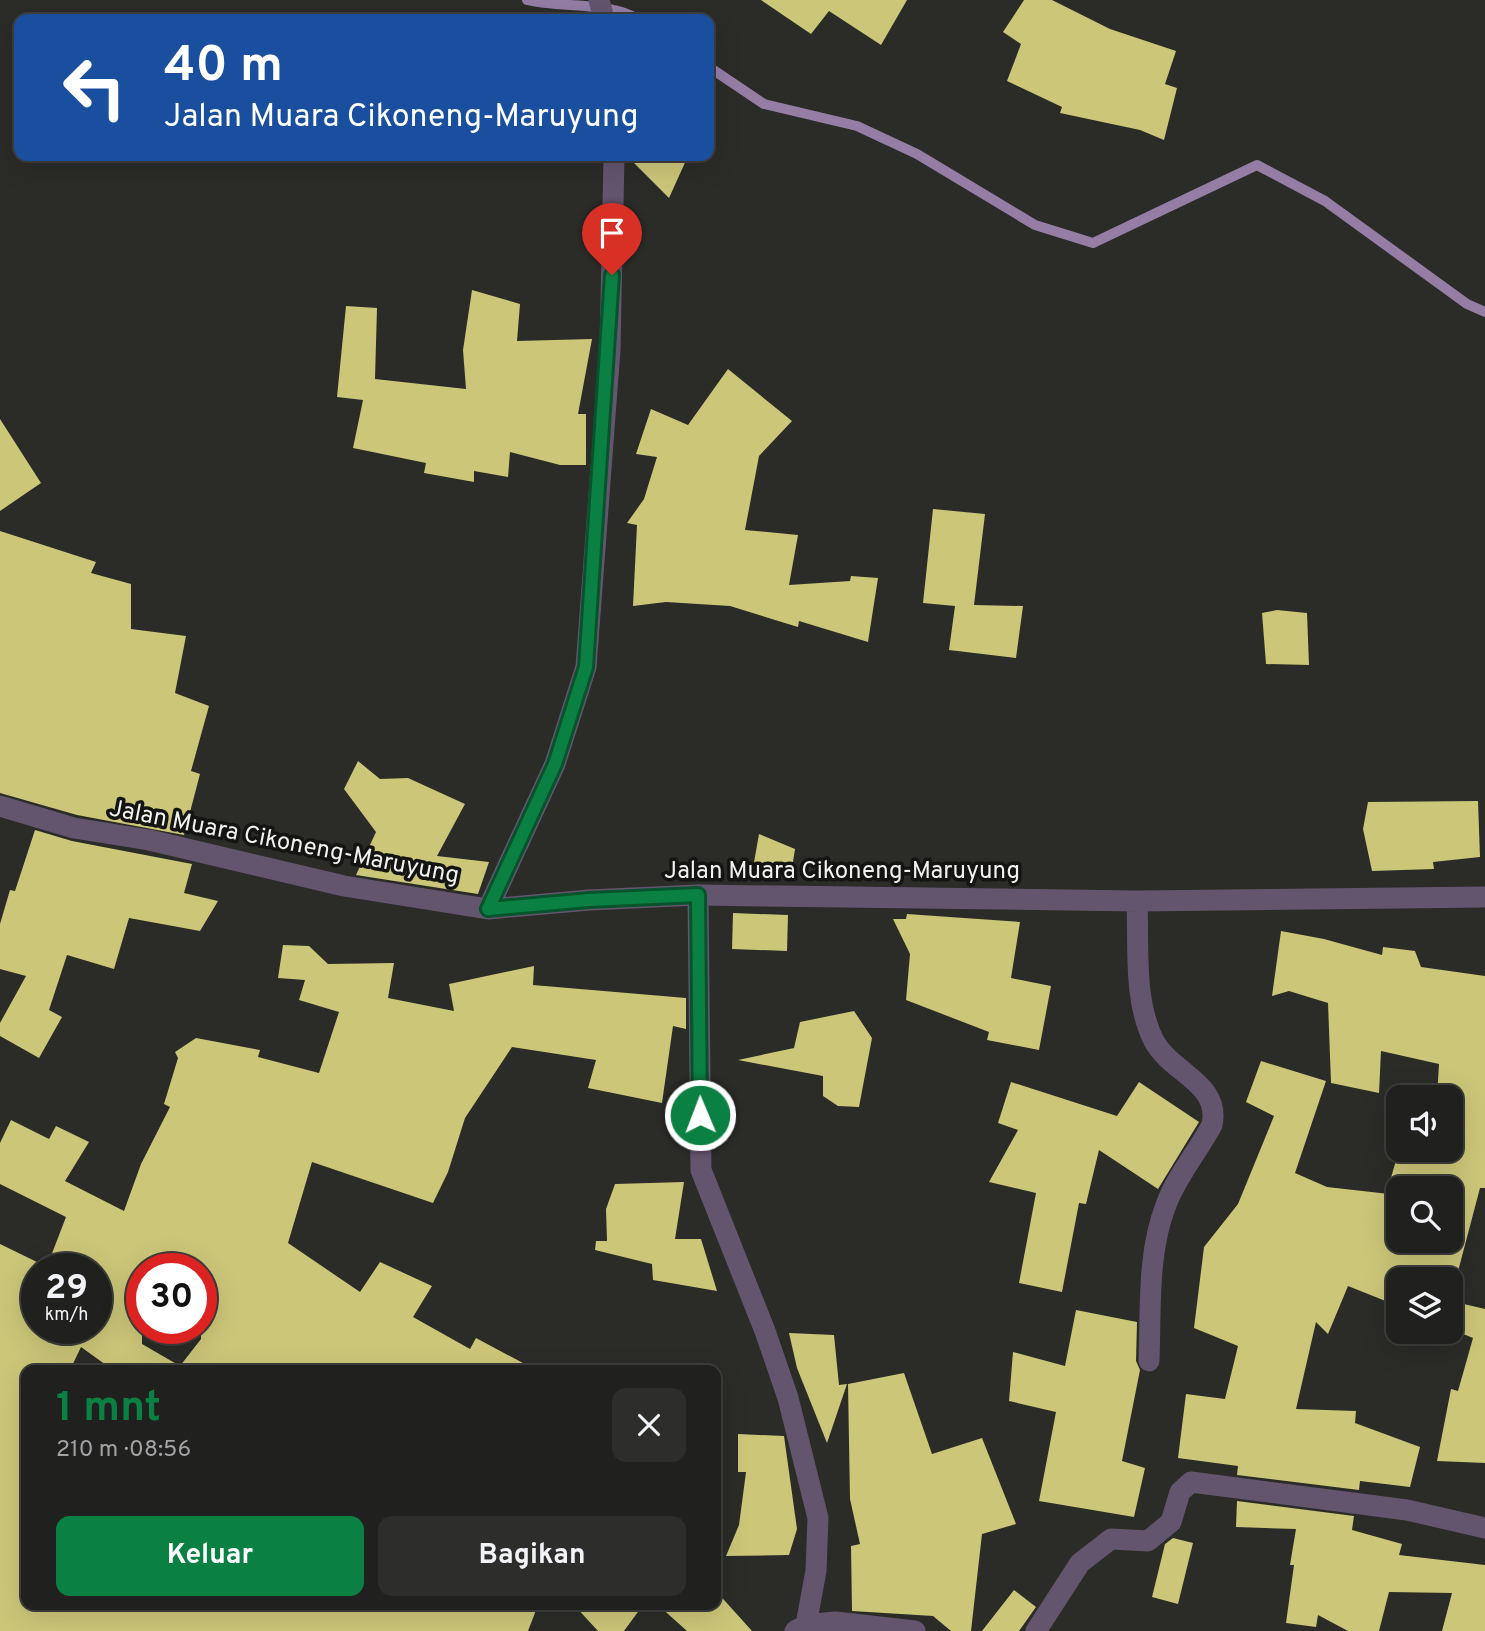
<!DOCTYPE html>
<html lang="id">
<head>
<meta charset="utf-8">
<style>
	:root { --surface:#20201e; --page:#2d2d2b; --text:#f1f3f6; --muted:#a2a3a4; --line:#3d3e3c; --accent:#0b8043 }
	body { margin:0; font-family:Overpass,sans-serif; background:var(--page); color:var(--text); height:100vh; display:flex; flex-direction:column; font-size:26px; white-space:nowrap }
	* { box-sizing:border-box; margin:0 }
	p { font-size:23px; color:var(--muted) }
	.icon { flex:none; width:38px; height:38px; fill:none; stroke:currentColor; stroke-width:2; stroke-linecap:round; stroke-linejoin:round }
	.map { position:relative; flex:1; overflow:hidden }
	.drawer { position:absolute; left:21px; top:1365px; width:700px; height:245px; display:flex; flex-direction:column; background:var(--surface); border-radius:14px; box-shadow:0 7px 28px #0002,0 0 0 2px var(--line) }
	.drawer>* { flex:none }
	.hud { position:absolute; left:14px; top:14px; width:700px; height:147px; border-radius:14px; box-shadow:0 7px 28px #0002,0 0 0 2px var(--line); background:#1a4fa0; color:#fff; overflow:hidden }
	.buttons { position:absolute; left:1386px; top:1085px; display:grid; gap:14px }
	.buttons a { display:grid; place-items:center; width:77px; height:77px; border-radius:14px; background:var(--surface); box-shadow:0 7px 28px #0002,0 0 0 2px var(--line); font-size:35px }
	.speed { position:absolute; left:21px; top:1253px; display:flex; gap:14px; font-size:35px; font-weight:700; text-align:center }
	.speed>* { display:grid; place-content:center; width:91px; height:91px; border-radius:50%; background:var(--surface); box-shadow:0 7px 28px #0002,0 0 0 2px var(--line); line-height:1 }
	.speed small { font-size:18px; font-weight:400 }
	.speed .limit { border:10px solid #d22; background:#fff; color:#111 }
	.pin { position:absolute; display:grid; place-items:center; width:60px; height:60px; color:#fff; margin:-72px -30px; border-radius:50% 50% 50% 0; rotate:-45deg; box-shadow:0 0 7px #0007 }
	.pin .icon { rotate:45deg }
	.me { position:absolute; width:77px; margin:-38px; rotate:359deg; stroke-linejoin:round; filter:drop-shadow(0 0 5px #0008) }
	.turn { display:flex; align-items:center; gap:24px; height:147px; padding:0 35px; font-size:32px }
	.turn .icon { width:91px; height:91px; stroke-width:2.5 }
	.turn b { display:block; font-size:49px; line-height:60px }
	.round { display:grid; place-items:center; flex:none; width:74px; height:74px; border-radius:14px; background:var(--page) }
	.headline { display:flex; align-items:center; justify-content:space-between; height:119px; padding:0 35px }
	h1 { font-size:42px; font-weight:700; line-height:52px; color:var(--accent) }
	.button { display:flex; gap:14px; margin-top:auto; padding:14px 35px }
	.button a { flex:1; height:80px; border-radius:14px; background:var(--accent); color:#fff; font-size:28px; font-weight:700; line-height:80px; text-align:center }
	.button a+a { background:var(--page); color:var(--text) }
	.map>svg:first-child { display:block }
</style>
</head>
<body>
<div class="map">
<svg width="1485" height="1631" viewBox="0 0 1485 1631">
	<rect width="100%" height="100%" fill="#2b2b28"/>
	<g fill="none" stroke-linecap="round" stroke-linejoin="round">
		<path stroke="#957da6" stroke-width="10" d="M527 0C559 8 612 2 637 19
			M709 67 764 104 857 126 917 154 1035 225 1093 243 1257 165 1325 201 1467 304 1485 312"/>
	</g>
	<path fill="#cbc678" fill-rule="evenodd" d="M761 0H907L881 45 829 11 811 34Z
		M1024 0H1052L1110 29 1176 51 1165 84 1177 88 1164 140 1140 130 1060 113 1062 107 1007 81 1021 44 1003 32Z
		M627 156H688L669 198Z
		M472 290 520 304 517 341 592 339 578 414H586V465H560L510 452 508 477 474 471V482L424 473 426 463 353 448 363 400 337 397 346 306 377 308 375 379 466 389 463 350Z
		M728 369 792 421 759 456 745 530 798 535 789 585 850 581 851 576 878 578 868 642 799 621 798 627 730 606 666 602 633 606 637 525 627 523 644 499 657 457 636 454 651 409 688 425Z
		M0 419 41 483 0 511Z
		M933 509 985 514 974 605 1023 606 1016 658 949 650 955 606 923 603Z
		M0 531 96 562 91 573 131 584V629L186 636 175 693 209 706 191 771 200 774 184 835 77 815 0 793Z
		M1277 610 1307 613 1309 665 1266 664 1262 613Z
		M358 761 380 779 408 778 465 804 437 856 489 862 478 894 356 875 376 832 344 789Z
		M1478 801 1480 857 1433 862 1434 869 1372 871 1363 829 1368 802Z
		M35 830 72 841 192 864 184 893 218 901 200 931 129 918 114 969 67 955 49 1010 62 1017 39 1058 0 1036V1023L26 976 0 969V924L10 890 15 891Z
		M759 834 795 849 790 881 753 868Z
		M733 913 788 915 787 951 732 949Z
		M907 914 1020 922 1011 978 1051 986 1039 1050 987 1040 989 1032 906 1000 910 954 893 919H906Z
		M1281 931 1324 939 1382 955 1383 947 1415 951 1421 967 1485 976V1188H1480L1456 1279H1398V1306L1348 1286 1328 1334 1316 1322 1296 1409 1356 1411 1355 1423 1420 1447 1410 1487 1360 1481 1359 1490 1237 1475 1238 1466 1178 1458 1186 1394 1225 1399 1238 1346 1194 1328 1204 1247 1238 1204 1274 1116 1246 1102 1261 1061 1326 1081 1295 1173 1327 1187 1398 1195V1241H1451V1188H1388L1399 1150H1413L1451 1160V1097H1437L1439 1064 1381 1051 1379 1093 1331 1083 1328 1003 1289 991 1272 996Z
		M283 945 309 946 328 964 394 963 388 998 454 1011 449 984 534 966 533 985 686 998V1029L673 1026 662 1103 588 1088 596 1060 512 1047 465 1118 448 1172 433 1203 312 1162 288 1243 360 1292 380 1262 432 1286 413 1317 470 1349 476 1338 536 1370H113L81 1347 70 1370H26V1605H538L528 1631H0V1244L37 1262V1328H96V1269H46L66 1217 0 1184V1143L11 1120 49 1139 56 1126 89 1142 65 1181 124 1211 141 1164 170 1107 164 1104 178 1058 175 1052 196 1038 260 1050 258 1057 319 1073 339 1012 299 1000 305 980 278 978ZM142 1269H201V1339L180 1366 142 1344Z
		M854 1011 872 1038 859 1107 838 1106 823 1096V1076L738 1060 794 1048 800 1022Z
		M1011 1082 1117 1116 1139 1082 1199 1122 1158 1189 1099 1150 1086 1204 1079 1203 1062 1292 1019 1283 1036 1193 989 1182 1018 1130 998 1123Z
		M684 1182 675 1239H701L717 1291 653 1280 652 1264 595 1250 596 1241H607L606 1209 615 1184Z
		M1451 1301 1485 1309V1463L1437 1461 1451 1389 1458 1391 1473 1338 1451 1329Z
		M1076 1310 1137 1322 1136 1361 1140 1370 1122 1461 1145 1468 1134 1517 1039 1501 1056 1412 1009 1401 1013 1352 1065 1366Z
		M789 1333 834 1335 839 1385 847 1384 827 1443 797 1368Z
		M904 1373 932 1454 982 1438 1016 1524 982 1534 971 1631H951L933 1616 852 1611 851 1546 860 1544 850 1499 848 1384Z
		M738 1434 784 1436 797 1529 789 1555 726 1556 739 1525 746 1472H738Z
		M1237 1501 1354 1516 1352 1530 1402 1544 1399 1555 1485 1565V1631H1442L1452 1593 1389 1592 1379 1631H1348L1318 1615 1316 1627 1286 1623 1294 1565H1290L1296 1529 1236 1527Z
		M1173 1538 1193 1543 1178 1604 1152 1597 1165 1544Z
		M1014 1590 1036 1607 1019 1631H982Z
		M716 1591 752 1631H687L658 1605H716Z
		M574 1605H643L624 1631H598Z"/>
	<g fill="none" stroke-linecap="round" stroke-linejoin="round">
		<path stroke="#64556f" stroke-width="21" d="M599 0 604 19
			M0 806 74 828 149 840 344 886 488 909 589 900 698 895 1137 901 1485 897
			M698 895 701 1170 765 1331 788 1398 818 1518 816 1571 806 1625 795 1631
			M1137 901C1139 946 1133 1000 1154 1041 1172 1074 1221 1083 1212 1125 1198 1151 1176 1177 1166 1205 1147 1253 1151 1311 1149 1361
			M488 909 555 764 586 667 610 350 614 156
			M806 1625 835 1622 915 1631
			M1036 1631 1080 1563 1111 1539 1148 1541 1171 1522 1180 1492 1191 1482 1407 1510 1485 1528"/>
	</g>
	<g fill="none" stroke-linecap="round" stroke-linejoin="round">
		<defs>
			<path id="route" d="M612 275 586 667 555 764 488 909 589 900 698 895 700 1115"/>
		</defs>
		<use href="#route" stroke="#07532c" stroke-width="18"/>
		<use href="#route" stroke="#0b8043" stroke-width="12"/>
	</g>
	<g text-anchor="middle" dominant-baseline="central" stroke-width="7" stroke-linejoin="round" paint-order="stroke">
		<g font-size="24" fill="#f1f1ef" stroke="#141412">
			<text transform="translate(284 843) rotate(11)">Jalan Muara Cikoneng-Maruyung</text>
			<text x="842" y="872">Jalan Muara Cikoneng-Maruyung</text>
		</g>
	</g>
</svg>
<div class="buttons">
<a><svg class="icon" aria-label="sound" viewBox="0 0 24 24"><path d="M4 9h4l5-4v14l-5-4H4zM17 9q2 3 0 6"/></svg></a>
<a><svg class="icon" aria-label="search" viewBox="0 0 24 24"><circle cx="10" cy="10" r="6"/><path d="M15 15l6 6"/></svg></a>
<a><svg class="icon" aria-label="layers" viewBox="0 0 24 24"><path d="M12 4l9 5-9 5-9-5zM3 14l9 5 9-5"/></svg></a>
</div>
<div class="speed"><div>29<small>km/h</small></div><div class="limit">30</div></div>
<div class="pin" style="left:612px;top:275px;background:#d93025"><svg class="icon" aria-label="arrive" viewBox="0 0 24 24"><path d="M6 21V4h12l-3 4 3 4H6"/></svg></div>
<svg class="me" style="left:700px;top:1115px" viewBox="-20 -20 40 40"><circle r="17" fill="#0b8043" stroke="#fff" stroke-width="3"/><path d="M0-11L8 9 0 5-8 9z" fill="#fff"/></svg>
<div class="hud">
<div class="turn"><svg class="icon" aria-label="left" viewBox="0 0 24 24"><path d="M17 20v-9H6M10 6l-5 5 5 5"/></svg><div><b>40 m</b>Jalan Muara Cikoneng-Maruyung</div></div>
</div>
<section class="drawer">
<div class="headline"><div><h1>1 mnt</h1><p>210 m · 08:56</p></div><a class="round"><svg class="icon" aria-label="close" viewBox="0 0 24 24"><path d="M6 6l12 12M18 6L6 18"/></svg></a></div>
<div class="button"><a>Keluar</a><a>Bagikan</a></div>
</section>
</div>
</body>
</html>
